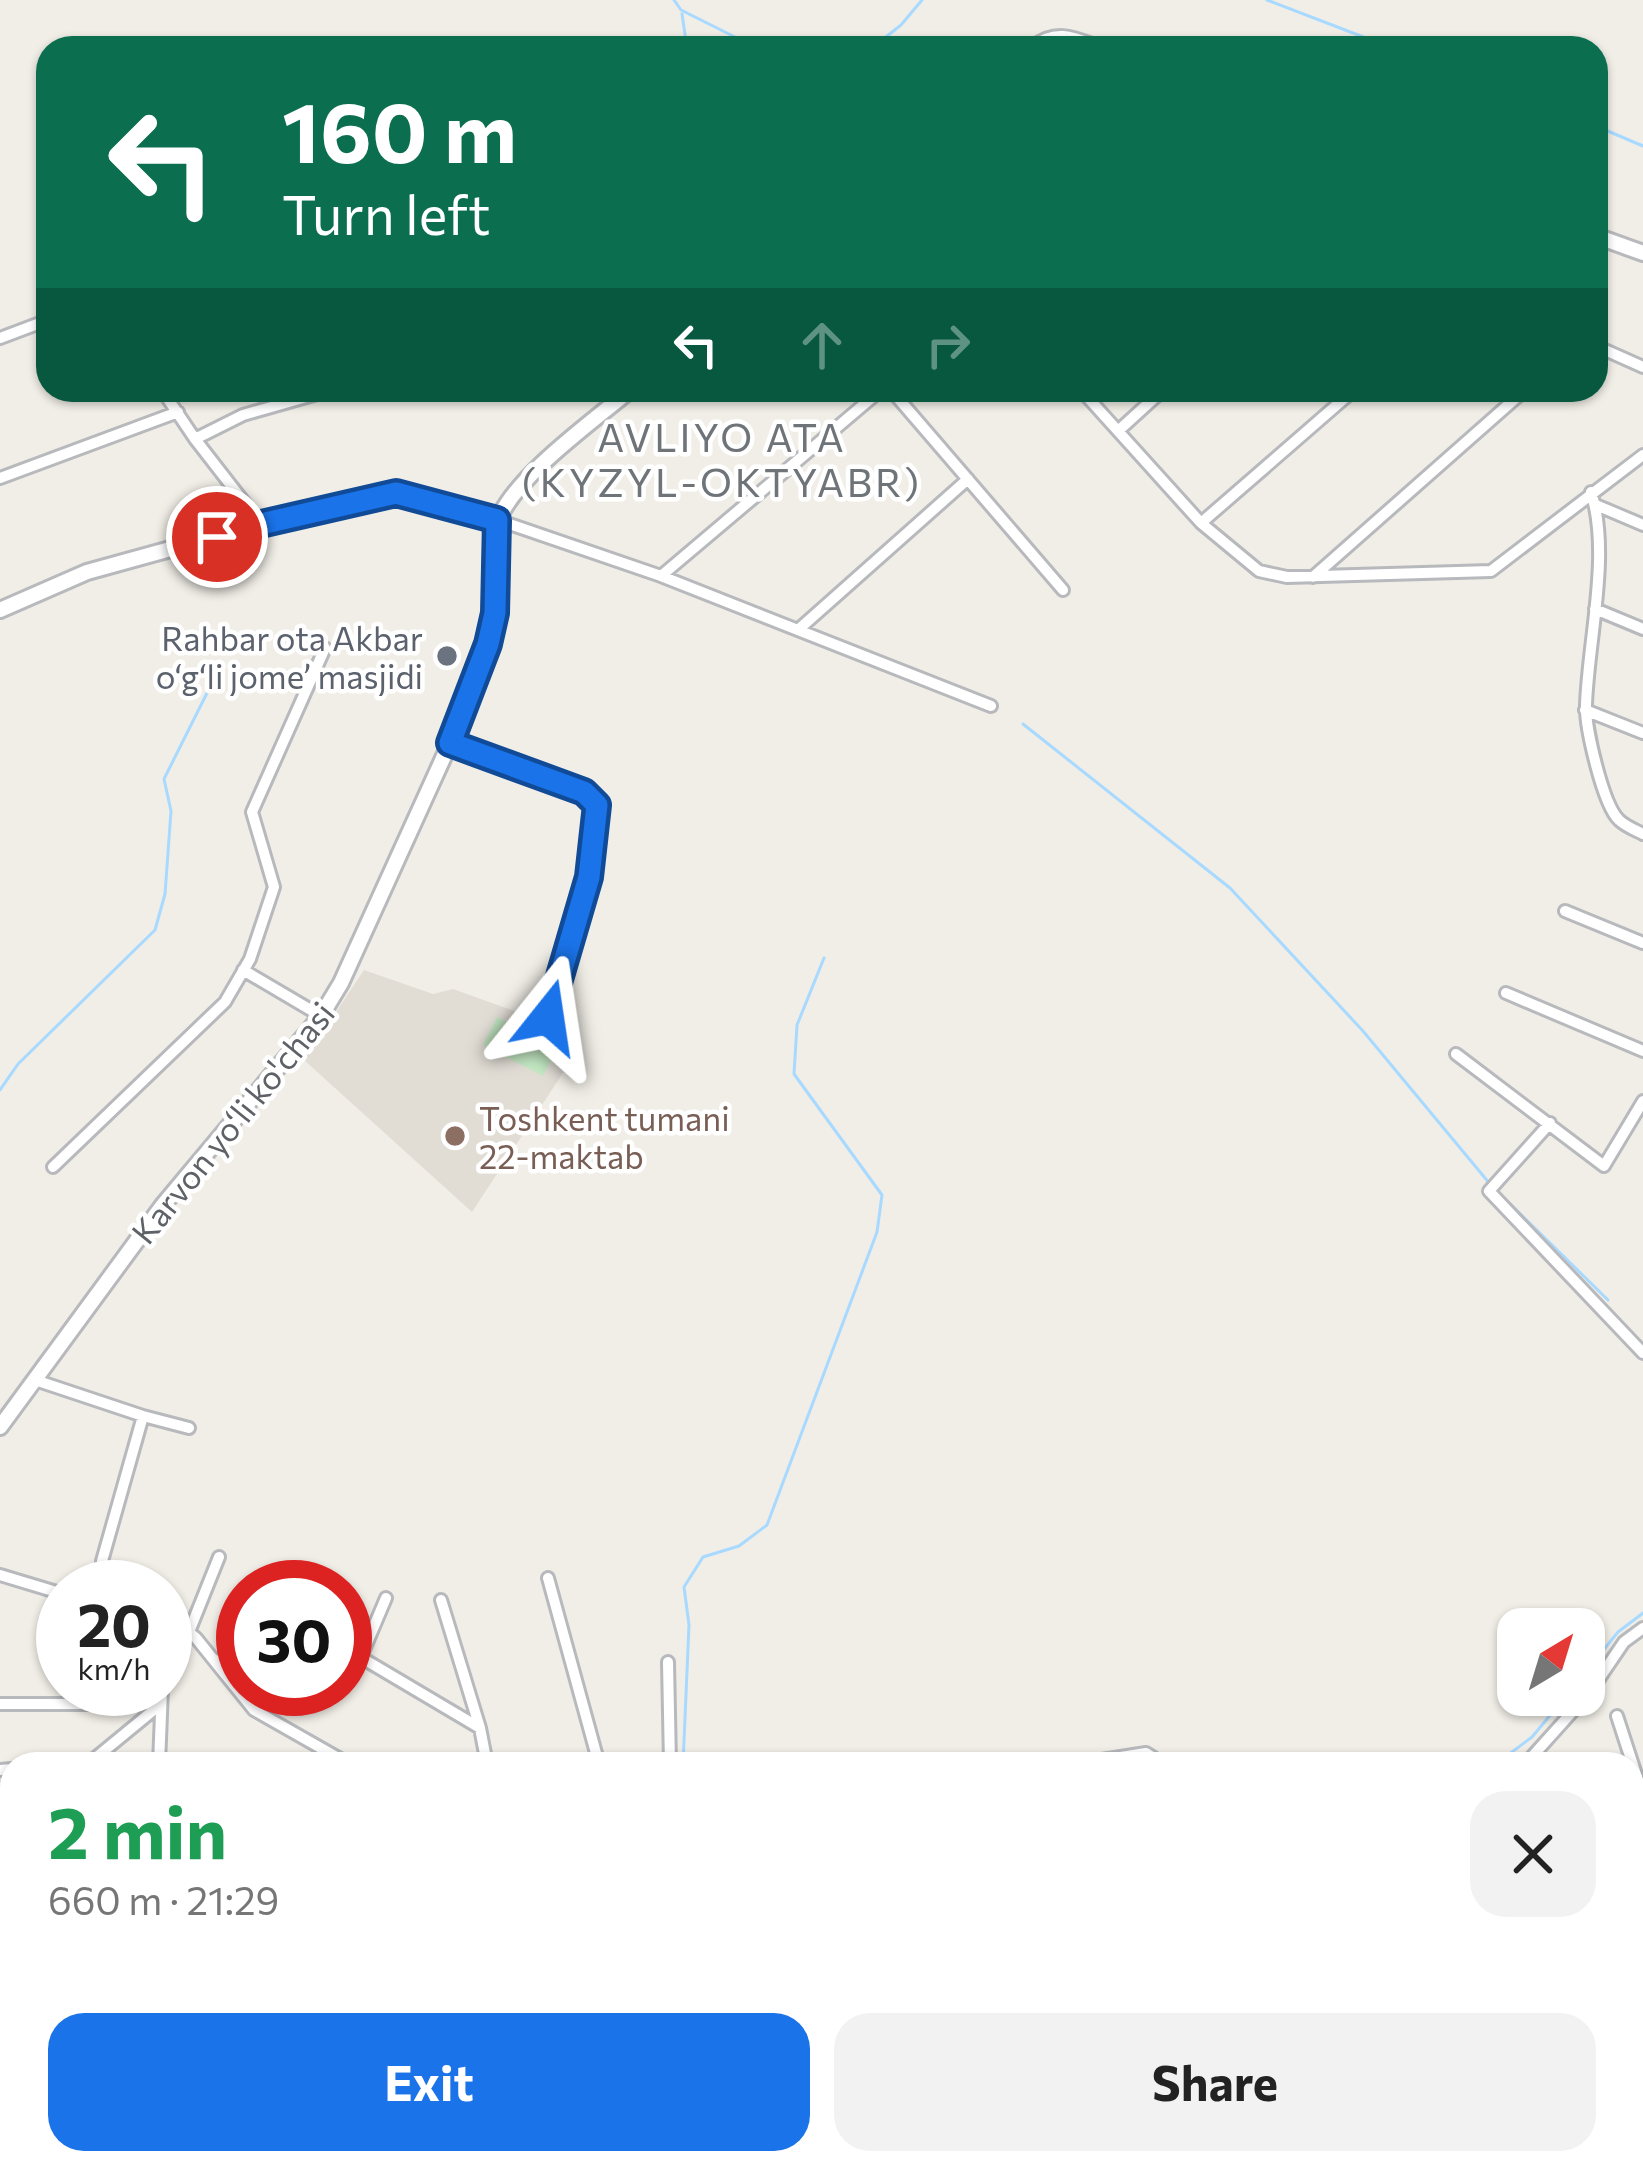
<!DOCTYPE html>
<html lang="en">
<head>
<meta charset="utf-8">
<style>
	:root { --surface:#fff; --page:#f2f2f2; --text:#222; --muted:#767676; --accent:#1a73e8 }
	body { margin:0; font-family:Commissioner,sans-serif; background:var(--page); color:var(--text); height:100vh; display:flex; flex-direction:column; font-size:45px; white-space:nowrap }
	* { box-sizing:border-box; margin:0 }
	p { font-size:39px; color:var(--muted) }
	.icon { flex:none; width:66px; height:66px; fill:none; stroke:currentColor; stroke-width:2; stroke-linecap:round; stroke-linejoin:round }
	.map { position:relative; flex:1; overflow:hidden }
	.details { position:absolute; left:0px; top:1752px; width:1644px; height:423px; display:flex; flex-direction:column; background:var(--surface); border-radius:36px 36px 0 0; box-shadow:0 3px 9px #0004 }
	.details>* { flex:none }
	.top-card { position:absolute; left:36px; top:36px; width:1572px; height:366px; border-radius:36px; box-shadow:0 3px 9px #0004; background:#0b6e4f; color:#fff; overflow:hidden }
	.needle { width:78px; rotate:38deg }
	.fabs { position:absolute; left:1497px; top:1608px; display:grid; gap:24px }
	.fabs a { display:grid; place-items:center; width:108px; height:108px; border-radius:24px; background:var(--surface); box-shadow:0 3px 9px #0004; font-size:60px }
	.speed { position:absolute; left:36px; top:1560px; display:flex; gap:24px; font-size:60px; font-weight:700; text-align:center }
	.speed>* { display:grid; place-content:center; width:156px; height:156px; border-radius:50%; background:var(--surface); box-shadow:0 3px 9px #0004; line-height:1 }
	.speed small { font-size:30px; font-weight:400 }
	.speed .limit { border:18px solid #d22; background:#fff; color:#111 }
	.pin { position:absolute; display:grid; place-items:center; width:102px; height:102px; color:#fff; margin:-51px; border:6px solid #fff; border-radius:50%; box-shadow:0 3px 12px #0007 }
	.me { position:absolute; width:132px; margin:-66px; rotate:15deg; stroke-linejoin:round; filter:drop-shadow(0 0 9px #0008) }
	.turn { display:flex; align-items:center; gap:42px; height:252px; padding:0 48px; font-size:54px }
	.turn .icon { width:156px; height:156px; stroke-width:2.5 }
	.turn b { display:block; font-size:84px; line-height:102px }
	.lanes { display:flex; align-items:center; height:114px; padding:0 48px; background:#0003; justify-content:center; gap:60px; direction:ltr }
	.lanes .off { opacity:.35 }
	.round { display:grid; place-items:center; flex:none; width:126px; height:126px; border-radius:36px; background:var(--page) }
	.summary { display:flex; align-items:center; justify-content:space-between; height:204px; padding:0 48px }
	h1 { font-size:72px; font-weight:700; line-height:90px; color:#1e9e55 }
	.button { display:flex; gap:24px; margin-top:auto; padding:24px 48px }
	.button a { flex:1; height:138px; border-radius:36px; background:var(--accent); color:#fff; font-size:48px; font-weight:700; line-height:138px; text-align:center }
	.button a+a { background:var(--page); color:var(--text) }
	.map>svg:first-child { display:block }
</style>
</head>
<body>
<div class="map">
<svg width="1643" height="2174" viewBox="0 0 1643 2174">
	<rect width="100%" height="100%" fill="#f1eee7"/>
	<path fill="#e1ddd5" d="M364 970 433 994 453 989 567 1030 576 1053 472 1212 304 1060Z"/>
	<path fill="#c3e8c3" d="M497 1017 557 1048 543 1076 483 1045Z"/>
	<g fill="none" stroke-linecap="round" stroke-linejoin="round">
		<path stroke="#a8d9ff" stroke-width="3" d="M674 0 681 10 753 46 764 48
			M1267 0 1392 48
			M682 14 687 48
			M872 48 901 25 922 0
			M1596 126 1643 146
			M1023 724 1230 888 1363 1031 1490 1184
			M0 1090 18 1064 155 930 165 894 171 811 164 779 208 691
			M1497 1191 1608 1300
			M1584 1674 1618 1632 1643 1613
			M683 1764 689 1625 684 1587 703 1557 739 1546 767 1525 877 1232 882 1195 794 1074 797 1025 824 958
			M1496 1764 1532 1737 1567 1695
			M590 2174 591 2163
			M765 2174 766 2163
			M1129 2174V2163"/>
		<path stroke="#a8d9ff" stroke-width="9" d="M1632 2139 1643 2128
			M1571 2174 1597 2163"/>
		<defs>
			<path id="minor" d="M0 338 48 320
				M1596 346 1643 367
				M162 390 195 439 261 524
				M417 390H444
				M891 390 1063 590
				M1081 390 1201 523 1259 571 1287 577 1491 571 1643 455
				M1118 431 1163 390
				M195 439 243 415 331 390
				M0 478 178 412
				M1591 492C1611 553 1588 641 1586 705 1585 727 1603 805 1619 820 1625 826 1635 830 1643 834
				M1596 505 1643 525
				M498 520 661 576 991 706
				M1201 523 1354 390
				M661 576 881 390
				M1313 577 1525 390
				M1595 609 1643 629
				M799 629 968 479
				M1585 710 1643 733
				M450 743 584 792 597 805 589 877 548 1017
				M1565 911 1643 943
				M243 970 321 1016
				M1506 993 1643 1051
				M1456 1054 1604 1166 1643 1101
				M1550 1123 1489 1191 1643 1353
				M53 1167 225 1002 250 959 274 887 252 812 325 648
				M35 1380 143 1416 189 1428
				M102 1561 143 1416
				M0 1575 63 1594
				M548 1578 599 1764
				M441 1600 480 1728 487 1764
				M165 1623 189 1632 196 1638 254 1710 349 1764
				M189 1632 219 1557
				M345 1648 480 1728
				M361 1657 386 1598
				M216 1661 243 1653
				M668 1662 670 1764
				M165 1666 170 1625
				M0 1704H161
				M1617 1716 1643 1796
				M88 1764 161 1704
				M159 1764 162 1689
				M1076 1764 1146 1753 1154 1758 1157 1764
				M1522 1764 1529 1760 1590 1692 1624 1642 1643 1628
				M0 1770 12 1769
				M0 1838 12 1827
				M1632 1896 1643 1892
				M0 1958 12 1955
				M0 2055H12
				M0 2102H12
				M737 2163 739 2174
				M1251 2163 1260 2174
				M132 2174 134 2163
				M266 2174 267 2163
				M584 2174V2163
				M1040 2174 1042 2163
				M1112 2174 1114 2163
				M1211 2174 1225 2163
				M1375 2174 1389 2163
				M1488 2174 1489 2163"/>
			<path id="tertiary" d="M1034 48C1056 31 1073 39 1097 48
				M1596 236 1643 253
				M0 610 87 572 261 524 396 493 498 520
				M0 1427 163 1205 321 1016 341 983 450 743 488 644 495 613 498 520C517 475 591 423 630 390"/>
		</defs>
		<use href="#minor" stroke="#b7b9bd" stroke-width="16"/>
		<use href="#tertiary" stroke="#b7b9bd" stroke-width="20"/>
		<use href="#minor" stroke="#fff" stroke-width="10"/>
		<use href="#tertiary" stroke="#fff" stroke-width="14"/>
	</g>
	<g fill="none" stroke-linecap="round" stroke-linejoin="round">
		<defs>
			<path id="route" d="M217 537 261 524 396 493 497 520 495 613 488 644 450 743 584 792 597 805 589 877 548 1017"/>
		</defs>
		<use href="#route" stroke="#114b97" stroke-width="30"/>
		<use href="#route" stroke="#1a73e8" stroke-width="21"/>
	</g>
	<circle fill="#6b7280" stroke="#fff" stroke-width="4.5" cx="447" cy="656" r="12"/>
	<circle fill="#8d6e63" stroke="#fff" stroke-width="4.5" cx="455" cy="1136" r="12"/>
	<g text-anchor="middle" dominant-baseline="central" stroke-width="9" stroke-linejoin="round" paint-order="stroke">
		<g font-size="33" fill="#5b616d" stroke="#fff" text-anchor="end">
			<text x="423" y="637">Rahbar ota Akbar<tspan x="423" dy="38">o‘g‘li jome’ masjidi</tspan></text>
		</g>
		<g font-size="33" fill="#785e54" stroke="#fff" text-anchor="start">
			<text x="479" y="1117">Toshkent tumani<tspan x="479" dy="38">22-maktab</tspan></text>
		</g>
		<g font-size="33" fill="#5e6267" stroke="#fff">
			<text transform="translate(232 1122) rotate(-51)">Karvon yo‘li ko'chasi</text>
		</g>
		<g font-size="39" letter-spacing="3" fill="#6f7479" stroke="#fff">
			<text x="722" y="436">AVLIYO ATA<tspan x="722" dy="45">(KYZYL-OKTYABR)</tspan></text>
		</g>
	</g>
</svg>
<div class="fabs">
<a><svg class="needle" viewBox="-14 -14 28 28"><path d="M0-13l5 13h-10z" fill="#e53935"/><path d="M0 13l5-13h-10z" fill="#767676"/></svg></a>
</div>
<div class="speed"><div>20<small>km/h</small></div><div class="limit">30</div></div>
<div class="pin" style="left:217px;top:537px;background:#d93025"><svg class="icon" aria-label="arrive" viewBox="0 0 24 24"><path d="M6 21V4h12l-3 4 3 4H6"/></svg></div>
<svg class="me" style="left:548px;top:1017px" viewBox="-20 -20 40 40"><path d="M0-17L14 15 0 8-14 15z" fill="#1a73e8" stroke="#fff" stroke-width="4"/></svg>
<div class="top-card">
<div class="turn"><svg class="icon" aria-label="left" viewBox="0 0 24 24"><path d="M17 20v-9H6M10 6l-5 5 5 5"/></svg><div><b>160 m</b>Turn left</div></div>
<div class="lanes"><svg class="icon" aria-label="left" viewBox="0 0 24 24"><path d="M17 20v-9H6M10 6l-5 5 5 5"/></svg><svg class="icon off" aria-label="ahead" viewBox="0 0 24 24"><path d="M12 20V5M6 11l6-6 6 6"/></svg><svg class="icon off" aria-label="right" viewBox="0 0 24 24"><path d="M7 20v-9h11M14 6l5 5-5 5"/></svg></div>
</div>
<section class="details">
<div class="summary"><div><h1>2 min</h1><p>660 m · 21:29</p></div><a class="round"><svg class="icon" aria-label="close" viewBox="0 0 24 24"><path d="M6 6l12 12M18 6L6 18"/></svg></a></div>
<div class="button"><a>Exit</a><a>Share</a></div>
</section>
</div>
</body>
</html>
